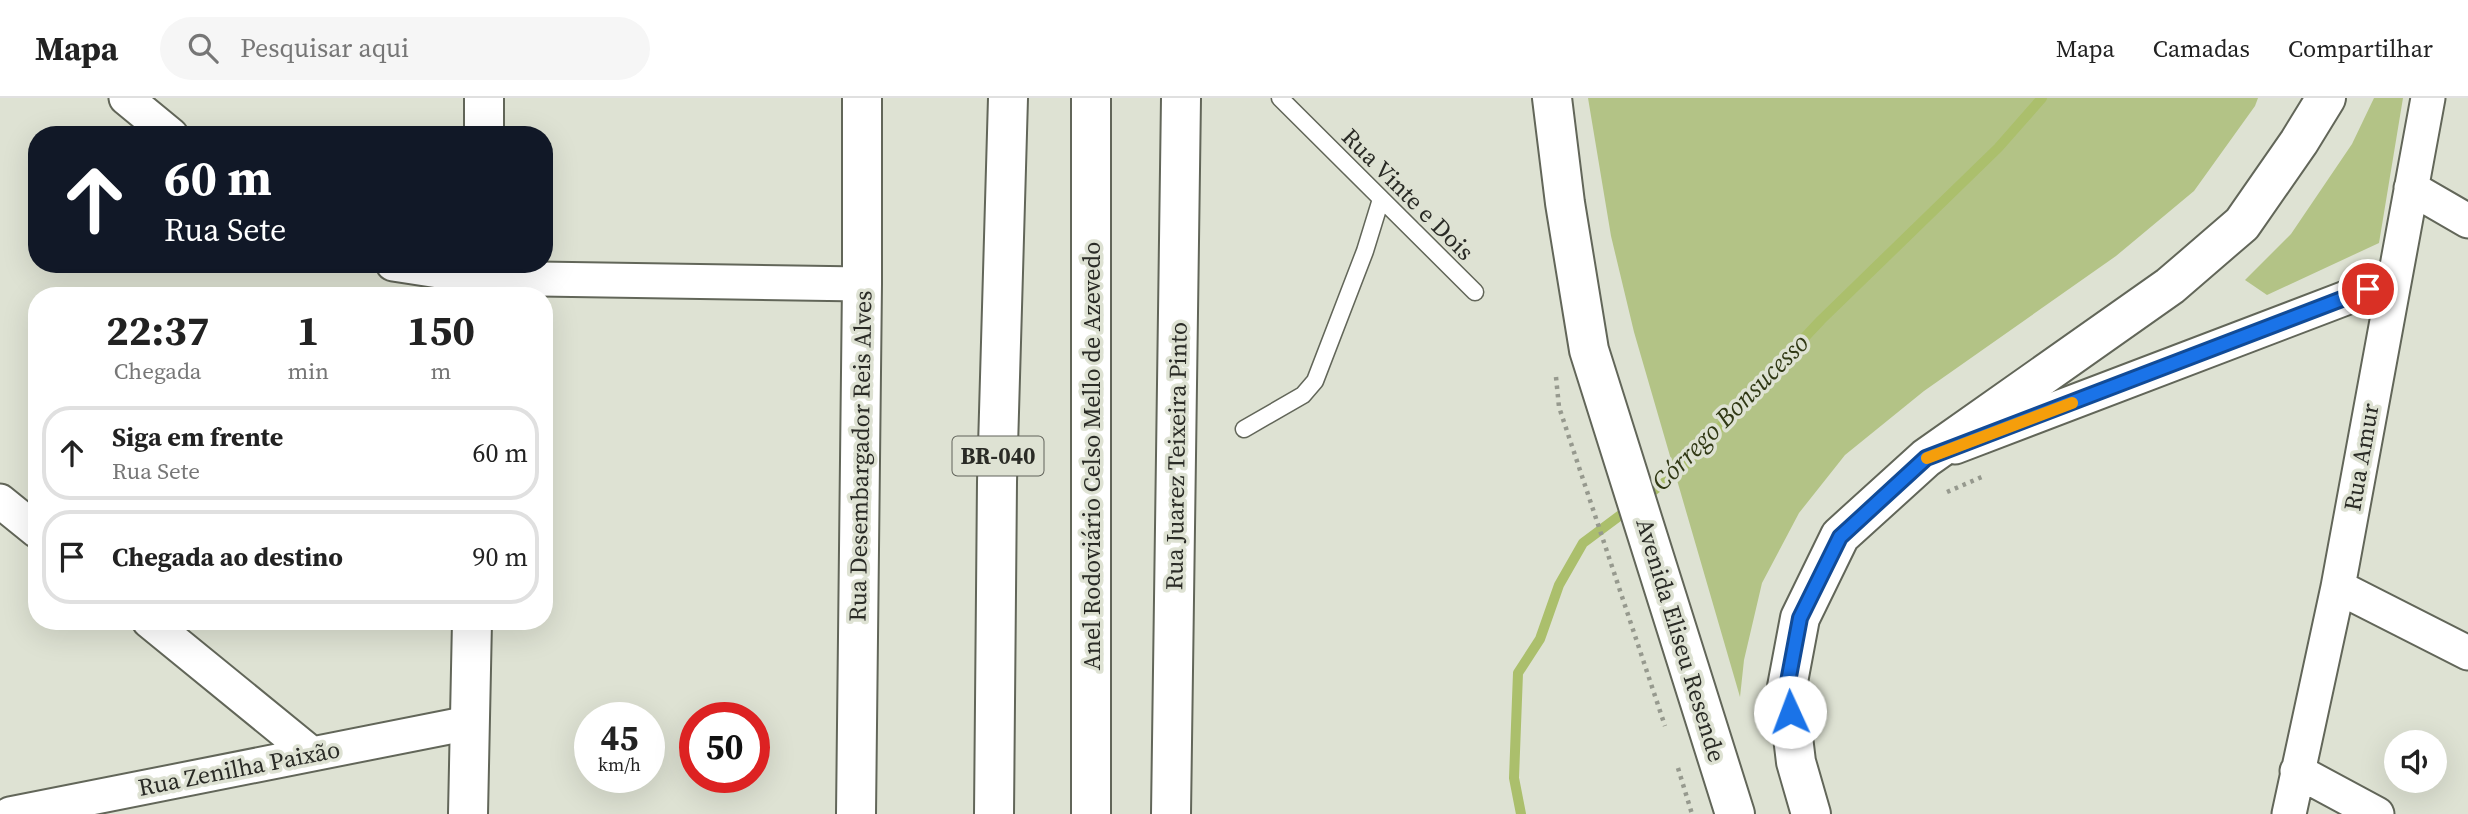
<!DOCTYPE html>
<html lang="pt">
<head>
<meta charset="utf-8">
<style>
	:root { --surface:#fff; --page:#f6f6f6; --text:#222; --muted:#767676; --line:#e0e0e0 }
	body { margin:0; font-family:"Source Serif 4",serif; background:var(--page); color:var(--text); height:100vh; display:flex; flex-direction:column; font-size:26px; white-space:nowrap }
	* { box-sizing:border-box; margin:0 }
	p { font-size:23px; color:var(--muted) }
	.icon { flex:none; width:38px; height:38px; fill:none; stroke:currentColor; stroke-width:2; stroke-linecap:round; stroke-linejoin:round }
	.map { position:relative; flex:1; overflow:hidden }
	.sheet { position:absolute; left:28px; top:189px; width:525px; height:343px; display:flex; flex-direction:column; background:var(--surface); border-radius:28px; box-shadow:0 7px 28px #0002 }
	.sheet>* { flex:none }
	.guide { position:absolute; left:28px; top:28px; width:525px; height:147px; border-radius:28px; box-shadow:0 7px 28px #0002; background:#111827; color:#fff; overflow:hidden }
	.tools { position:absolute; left:2384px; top:632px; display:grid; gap:14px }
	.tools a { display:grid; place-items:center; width:63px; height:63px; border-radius:50%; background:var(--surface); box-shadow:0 7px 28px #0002; font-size:35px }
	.speed { position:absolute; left:574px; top:604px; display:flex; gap:14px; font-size:35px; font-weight:700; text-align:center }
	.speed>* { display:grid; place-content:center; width:91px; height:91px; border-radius:50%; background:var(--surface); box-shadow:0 7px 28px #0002; line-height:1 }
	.speed small { font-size:18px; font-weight:400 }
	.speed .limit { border:10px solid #d22; background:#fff; color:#111 }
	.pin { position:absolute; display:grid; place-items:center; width:60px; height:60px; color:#fff; margin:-30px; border:4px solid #fff; border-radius:50%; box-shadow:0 2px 7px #0007 }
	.me { position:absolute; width:77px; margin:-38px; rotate:358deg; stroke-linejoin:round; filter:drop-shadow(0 0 5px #0008) }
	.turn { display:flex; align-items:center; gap:24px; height:147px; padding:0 21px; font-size:32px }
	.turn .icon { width:91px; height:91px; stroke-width:2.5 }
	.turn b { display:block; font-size:49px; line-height:60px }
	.eta { display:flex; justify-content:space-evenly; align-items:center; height:119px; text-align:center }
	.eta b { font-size:42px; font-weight:700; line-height:49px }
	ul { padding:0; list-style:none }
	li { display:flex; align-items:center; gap:21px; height:94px; margin:0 14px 10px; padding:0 7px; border:4px solid var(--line); border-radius:28px }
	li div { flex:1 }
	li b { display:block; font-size:26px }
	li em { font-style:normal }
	header { display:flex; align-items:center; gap:42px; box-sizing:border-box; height:98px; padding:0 35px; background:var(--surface); border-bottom:2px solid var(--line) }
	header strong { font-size:33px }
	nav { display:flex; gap:38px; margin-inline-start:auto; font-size:24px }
	.search { width:490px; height:63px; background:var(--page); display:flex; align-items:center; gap:18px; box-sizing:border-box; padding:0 24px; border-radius:38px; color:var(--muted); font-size:26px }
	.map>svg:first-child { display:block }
</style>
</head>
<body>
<header>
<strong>Mapa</strong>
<div class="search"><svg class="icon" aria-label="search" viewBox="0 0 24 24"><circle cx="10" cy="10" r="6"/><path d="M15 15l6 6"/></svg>Pesquisar aqui</div>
<nav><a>Mapa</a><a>Camadas</a><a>Compartilhar</a></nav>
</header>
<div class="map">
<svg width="2468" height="716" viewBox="0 0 2468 716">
	<rect width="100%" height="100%" fill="#dee2d3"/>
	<path fill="#b3c386" d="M1588 0H2258L2255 8 2194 93 2116 158 1924 293 1845 357 1799 415 1762 485 1744 562 1740 599 1634 234 1611 138Z
		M2374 0H2403L2379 145 2267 197 2245 182 2291 136 2352 46Z"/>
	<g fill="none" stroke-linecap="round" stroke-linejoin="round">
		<path stroke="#abbf6c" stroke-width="10" d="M1521 716 1514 680 1518 575 1540 541 1559 487 1583 445 1677 375 1821 222 1998 50 2042 0"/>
		<defs>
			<path id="service" d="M1280 0 1475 194
				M1244 331 1303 297 1315 283 1365 153 1381 101"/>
			<path id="minor" d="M126 0 171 37
				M2411 90 2468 123
				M393 166 484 180 862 186
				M1955 349 2393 182
				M0 403 37 433
				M2338 489 2468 555
				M149 523 312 656
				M2297 673 2377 716
				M10 716 469 625
				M2289 716 2338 489 2428 0"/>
			<path id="tertiary" d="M484 37V0
				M484 198V166
				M468 716 472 523
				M856 716 862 186V0"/>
			<path id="secondary" d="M1552 0 1565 105 1589 252 1735 716
				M1811 716 1796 664 1787 589 1800 520 1840 438 1926 360 2170 188 2242 126 2299 44 2326 0"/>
			<path id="primary" d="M1171 716 1181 0"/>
			<path id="motorway" d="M994 716 997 384 1008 0
				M1091 716V0"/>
		</defs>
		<use href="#service" stroke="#626659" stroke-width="19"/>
		<use href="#minor" stroke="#626659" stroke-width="37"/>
		<use href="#tertiary" stroke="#626659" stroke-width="42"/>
		<use href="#secondary" stroke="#626659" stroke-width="42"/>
		<use href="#primary" stroke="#626659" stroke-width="42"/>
		<use href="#motorway" stroke="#626659" stroke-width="42"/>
		<path stroke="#96998e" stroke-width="4.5" stroke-dasharray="3.5 5" stroke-linecap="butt" d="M1556 279 1559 309 1665 628
			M1947 394 1984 378
			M1678 670 1692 716"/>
		<use href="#service" stroke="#fff" stroke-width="16"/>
		<use href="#minor" stroke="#fff" stroke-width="33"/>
		<use href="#tertiary" stroke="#fff" stroke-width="38"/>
		<use href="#secondary" stroke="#fff" stroke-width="38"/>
		<use href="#primary" stroke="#fff" stroke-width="38"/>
		<use href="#motorway" stroke="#fff" stroke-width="38"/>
	</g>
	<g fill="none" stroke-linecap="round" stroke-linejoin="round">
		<defs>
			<path id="route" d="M1790 614 1787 589 1800 520 1840 439 1926 360 2368 191"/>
		</defs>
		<use href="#route" stroke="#114b97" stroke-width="18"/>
		<use href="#route" stroke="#1a73e8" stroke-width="12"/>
		<path stroke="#f59e0b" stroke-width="12" d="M1927 360 2072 305"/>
	</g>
	<g text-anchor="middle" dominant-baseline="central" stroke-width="7" stroke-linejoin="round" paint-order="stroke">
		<rect fill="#dee2d3" stroke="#60625a" stroke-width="2" x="952.5" y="338.5" width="91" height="39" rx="5"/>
		<g font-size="23" font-weight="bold" fill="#2a2b26">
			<text x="998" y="358">BR-040</text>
		</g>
		<g font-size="24" fill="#2a2b26" stroke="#dee2d3">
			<text transform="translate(1408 96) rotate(45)">Rua Vinte e Dois</text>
			<text transform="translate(860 358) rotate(-89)">Rua Desembargador Reis Alves</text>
			<text transform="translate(1091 358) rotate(-90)">Anel Rodoviário Celso Mello de Azevedo</text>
			<text transform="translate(1176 358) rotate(-89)">Rua Juarez Teixeira Pinto</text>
			<text transform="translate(2361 359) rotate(-80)">Rua Amur</text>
			<text transform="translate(1681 542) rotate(73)">Avenida Eliseu Resende</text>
			<text transform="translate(239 670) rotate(-11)">Rua Zenilha Paixão</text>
		</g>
		<g font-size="26" font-style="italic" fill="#303814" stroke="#dee2d3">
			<text transform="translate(1730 314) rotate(-45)">Córrego Bonsucesso</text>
		</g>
	</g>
</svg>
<div class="tools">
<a><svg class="icon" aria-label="sound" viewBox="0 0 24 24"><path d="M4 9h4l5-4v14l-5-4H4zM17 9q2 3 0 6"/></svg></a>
</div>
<div class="speed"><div>45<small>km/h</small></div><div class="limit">50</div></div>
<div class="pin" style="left:2368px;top:191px;background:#d93025"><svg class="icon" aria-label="arrive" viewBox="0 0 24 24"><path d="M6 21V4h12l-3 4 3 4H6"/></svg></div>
<svg class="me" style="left:1790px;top:614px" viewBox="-20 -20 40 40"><circle r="19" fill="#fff"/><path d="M0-13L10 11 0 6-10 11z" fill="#1a73e8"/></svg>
<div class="guide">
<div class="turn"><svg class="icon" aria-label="ahead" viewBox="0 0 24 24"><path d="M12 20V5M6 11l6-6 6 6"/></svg><div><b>60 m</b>Rua Sete</div></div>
</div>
<section class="sheet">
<div class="eta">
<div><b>22:37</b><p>Chegada</p></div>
<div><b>1</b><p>min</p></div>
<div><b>150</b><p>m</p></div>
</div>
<ul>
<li><svg class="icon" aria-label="ahead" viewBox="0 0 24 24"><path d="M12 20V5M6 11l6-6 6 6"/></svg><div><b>Siga em frente</b><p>Rua Sete</p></div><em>60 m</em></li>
<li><svg class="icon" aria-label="arrive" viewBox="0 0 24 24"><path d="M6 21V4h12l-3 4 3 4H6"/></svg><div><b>Chegada ao destino</b></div><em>90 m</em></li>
</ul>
</section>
</div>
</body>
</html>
